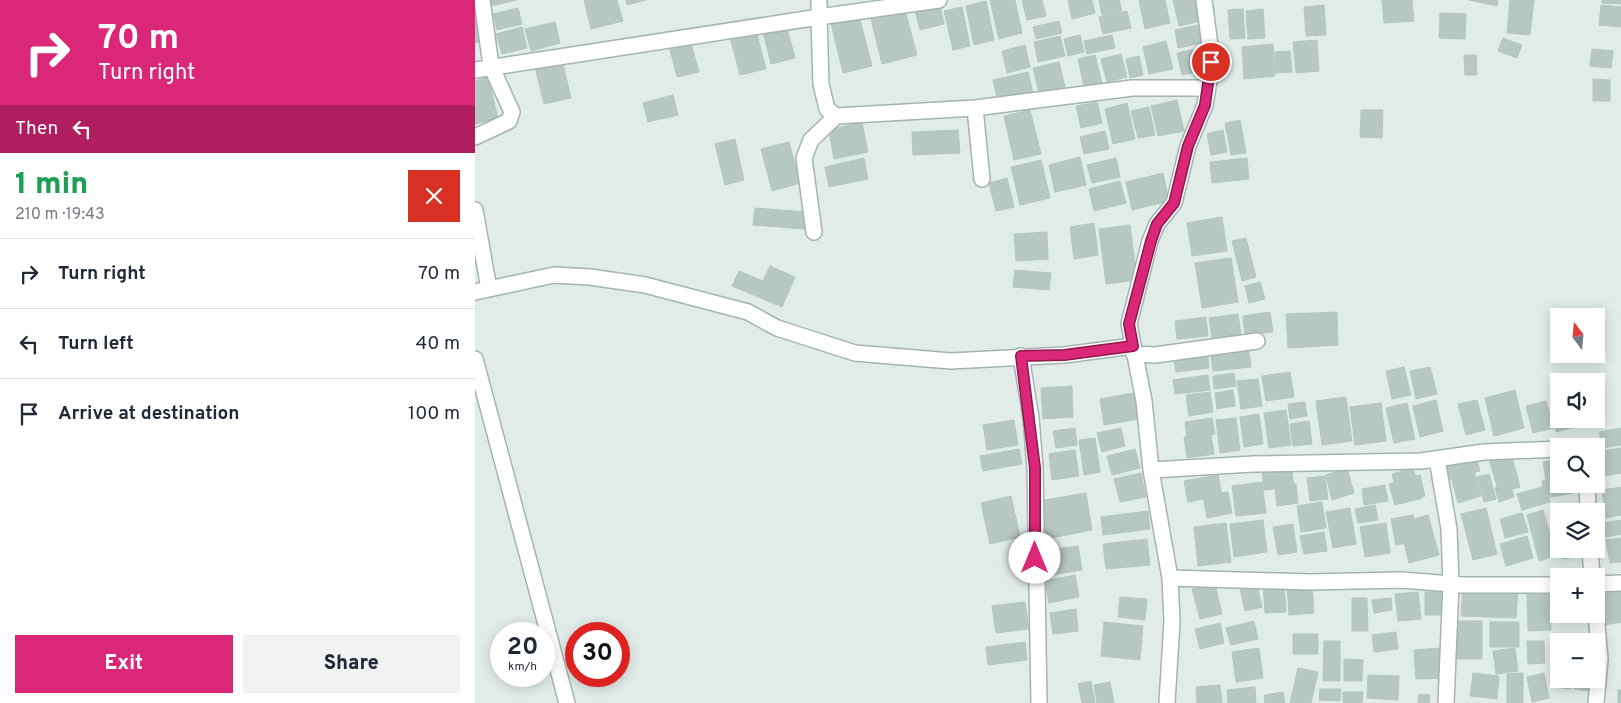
<!DOCTYPE html>
<html lang="en">
<head>
<meta charset="utf-8">
<style>
	:root { --surface:#fff; --page:#f2f2f3; --text:#1f2937; --muted:#747a83; --line:#e0e1e3; --accent:#db2777 }
	body { margin:0; font-family:Overpass,sans-serif; background:var(--page); color:var(--text); height:100vh; display:flex; flex-direction:column; font-size:19px; white-space:nowrap }
	* { box-sizing:border-box; margin:0 }
	p { font-size:16px; color:var(--muted) }
	.icon { flex:none; width:28px; height:28px; fill:none; stroke:currentColor; stroke-width:2; stroke-linecap:round; stroke-linejoin:round }
	.map { position:relative; flex:1; overflow:hidden }
	.details { display:flex; flex-direction:column; background:var(--surface); width:475px }
	.details>* { flex:none }
	.banner { background:#db2777; color:#fff; overflow:hidden }
	.needle { width:32px; rotate:344deg }
	.controls { position:absolute; left:1075px; top:308px; display:grid; gap:10px }
	.controls a { display:grid; place-items:center; width:55px; height:55px; border-radius:0px; background:var(--surface); box-shadow:0 2px 12px #0003; font-size:25px }
	.speed { position:absolute; left:15px; top:622px; display:flex; gap:10px; font-size:25px; font-weight:700; text-align:center }
	.speed>* { display:grid; place-content:center; width:65px; height:65px; border-radius:50%; background:var(--surface); box-shadow:0 2px 12px #0003; line-height:1 }
	.speed small { font-size:12px; font-weight:400 }
	.speed .limit { border:8px solid #d22; background:#fff; color:#111 }
	.pin { position:absolute; display:grid; place-items:center; width:42px; height:42px; color:#fff; margin:-21px; border:2px solid #fff; border-radius:50%; box-shadow:0 1px 5px #0007 }
	.me { position:absolute; width:55px; margin:-28px; rotate:0deg; stroke-linejoin:round; filter:drop-shadow(0 0 4px #0008) }
	.turn { display:flex; align-items:center; gap:18px; height:105px; padding:0 15px; font-size:22px }
	.turn .icon { width:65px; height:65px; stroke-width:2.5 }
	.turn b { display:block; font-size:35px; line-height:42px }
	.then { display:flex; align-items:center; height:48px; padding:0 15px; background:#0003; gap:10px; font-size:19px }
	.round { display:grid; place-items:center; flex:none; width:52px; height:52px; border-radius:0px; background:var(--page) }
	.headline { display:flex; align-items:center; justify-content:space-between; height:85px; padding:0 15px }
	h1 { font-size:30px; font-weight:800; line-height:38px; color:#1e9e55 }
	.primary-button { display:flex; gap:10px; margin-top:auto; padding:10px 15px }
	.primary-button a { flex:1; height:58px; border-radius:0px; background:var(--accent); color:#fff; font-size:20px; font-weight:800; line-height:58px; text-align:center }
	.primary-button a+a { background:var(--page); color:var(--text) }
	ul { padding:0; list-style:none }
	li { display:flex; align-items:center; gap:15px; height:70px; padding:0 15px; border-top:1px solid var(--line) }
	li div { flex:1 }
	li b { display:block; font-size:19px }
	li em { font-style:normal }
	main { display:flex; flex:1; min-height:0 }
	.map>svg:first-child { display:block }
</style>
</head>
<body>
<main>
<section class="details">
<div class="banner">
<div class="turn"><svg class="icon" aria-label="right" viewBox="0 0 24 24"><path d="M7 20v-9h11M14 6l5 5-5 5"/></svg><div><b>70 m</b>Turn right</div></div>
<div class="then">Then<svg class="icon" aria-label="left" viewBox="0 0 24 24"><path d="M17 20v-9H6M10 6l-5 5 5 5"/></svg></div>
</div>
<div class="headline"><div><h1>1 min</h1><p>210 m · 19:43</p></div><a class="round" style="background:#d93025;color:#fff"><svg class="icon" aria-label="close" viewBox="0 0 24 24"><path d="M6 6l12 12M18 6L6 18"/></svg></a></div>
<ul>
<li><svg class="icon" aria-label="right" viewBox="0 0 24 24"><path d="M7 20v-9h11M14 6l5 5-5 5"/></svg><div><b>Turn right</b></div><em>70 m</em></li>
<li><svg class="icon" aria-label="left" viewBox="0 0 24 24"><path d="M17 20v-9H6M10 6l-5 5 5 5"/></svg><div><b>Turn left</b></div><em>40 m</em></li>
<li><svg class="icon" aria-label="arrive" viewBox="0 0 24 24"><path d="M6 21V4h12l-3 4 3 4H6"/></svg><div><b>Arrive at destination</b></div><em>100 m</em></li>
</ul>
<div class="primary-button"><a>Exit</a><a>Share</a></div>
</section>
<div class="map">
<svg width="1146" height="703" viewBox="0 0 1146 703">
	<rect width="100%" height="100%" fill="#e1ece9"/>
	<path fill="#b7c7c2" stroke="#b4c6c1" d="M14 0H42L16 6Z
		M109 0H142L148 21 116 29Z
		M151 0H171L152 5Z
		M515 0H540L547 33 524 39Z
		M547 0H567L571 16 552 20Z
		M593 0H617L620 13 597 19Z
		M624 0H644L647 11 627 15Z
		M669 0H690L695 23 670 29 664 1Z
		M698 0H722L726 21 704 26Z
		M907 0H937L939 21 909 23Z
		M994 0H1023L1022 6Z
		M1035 0H1059L1055 35 1032 33Z
		M1127 0H1146V4L1127 3Z
		M464 1 469 24 445 30 439 7Z
		M511 1 519 40 499 45 491 6Z
		M849 5 851 35 831 36 829 7Z
		M1126 5 1146 7V27L1124 25Z
		M3 6 12 40 0 43V7Z
		M429 6 442 55 407 64 395 15Z
		M487 7 495 46 478 50 469 11Z
		M43 8 47 24 22 30 18 14Z
		M768 9 770 38 755 39 753 10Z
		M788 9 790 38 773 39 771 11Z
		M652 11 656 28 628 34 624 17Z
		M965 13 991 14 990 39 964 38Z
		M384 16 397 66 368 73 356 23Z
		M584 21 587 33 561 39 558 27Z
		M80 22 85 43 56 51 50 29Z
		M727 24 731 42 703 48 700 30Z
		M311 25 320 58 296 64 288 31Z
		M47 27 52 48 27 54 21 34Z
		M281 30 291 69 265 75 255 37Z
		M605 35 609 52 593 56 589 39Z
		M637 35 640 48 612 54 609 41Z
		M214 36 224 72 202 77 193 41Z
		M585 36 590 56 563 62 559 42Z
		M1028 38 1047 45 1042 58 1023 51Z
		M842 40 844 71 821 73 818 42Z
		M691 41 698 69 674 74 668 47Z
		M798 44 800 76 769 79 767 47Z
		M550 45 555 67 532 73 527 51Z
		M729 47 734 69 707 75 702 53Z
		M1117 49 1138 51 1136 68 1115 66Z
		M815 51 817 72 801 73 800 52Z
		M646 54 652 77 632 82 626 59Z
		M620 55 627 83 609 87 603 59Z
		M989 55H1001L1002 75H990Z
		M664 56 668 75 655 78 651 59Z
		M87 60 96 98 69 104 60 67Z
		M584 62 590 87 564 93 558 68Z
		M553 72 558 93 523 101 518 80Z
		M13 77 23 118 0 124V81Z
		M1118 79 1135 80V101H1118Z
		M198 95 203 115 173 122 168 103Z
		M702 100 709 131 683 136 676 106Z
		M622 102 627 123 606 128 601 106Z
		M652 103 660 139 638 144 630 109Z
		M674 107 680 135 663 138 656 111Z
		M555 110 566 154 539 160 529 116Z
		M886 110H908L907 138 885 137Z
		M765 120 771 153 756 155 750 123Z
		M387 122 393 152 359 159 354 130Z
		M483 130 485 153 438 155 437 132Z
		M748 130 752 152 736 155 732 134Z
		M630 131 634 149 609 154 605 137Z
		M260 139 269 180 250 185 240 144Z
		M314 142 325 183 297 191 286 149Z
		M605 157 611 185 580 192 574 165Z
		M389 158 393 179 354 187 350 167Z
		M641 158 645 177 617 183 612 165Z
		M772 158 774 179 737 183 735 162Z
		M566 160 575 198 545 205 536 167Z
		M688 173 694 201 657 210 651 182Z
		M532 178 539 207 521 211 514 183Z
		M645 181 651 203 619 211 614 189Z
		M280 208 331 212 329 229 278 225Z
		M747 217 752 251 717 256 712 223Z
		M619 223 623 255 599 259 595 227Z
		M655 225 662 280 631 284 624 229Z
		M572 232 573 259 541 261 539 234Z
		M771 238 781 277 767 281 757 241Z
		M756 258 763 302 727 308 720 263Z
		M295 266 320 277 307 307 257 286 264 271 288 281Z
		M540 270 576 273 574 290 538 287Z
		M785 282 790 299 774 303 770 286Z
		M795 312 798 332 770 335 768 316Z
		M862 312 863 345 813 348 811 314Z
		M763 314 766 335 737 338 734 318Z
		M731 317 733 336 702 339 700 321Z
		M773 344 776 367 738 371 735 349Z
		M732 349 734 368 701 372 698 353Z
		M929 367 936 395 917 399 911 371Z
		M955 367 962 394 941 399 935 371Z
		M815 372 819 397 791 401 787 376Z
		M759 373 761 386 739 389 738 376Z
		M733 375 735 390 700 394 698 380Z
		M783 379 787 406 766 409 762 381Z
		M597 386 598 417 568 419 566 388Z
		M758 390 760 406 742 409 740 393Z
		M1040 390 1049 428 1019 436 1010 398Z
		M735 392 738 412 714 416 711 395Z
		M659 393 664 419 629 425 625 399Z
		M871 397 877 441 847 445 841 401Z
		M961 400 968 431 945 437 938 406Z
		M1002 400 1010 430 991 435 983 404Z
		M1071 401 1079 428 1058 433 1051 406Z
		M830 402 832 416 815 419 813 404Z
		M906 403 911 441 880 445 875 407Z
		M932 403 940 439 919 443 911 408Z
		M1084 407V419H1110L1111 424 1081 432 1076 409Z
		M811 410 816 445 794 448 789 413Z
		M784 414 788 444 769 447 765 417Z
		M737 418 740 434 712 438 710 422Z
		M761 418 765 450 745 453 741 420Z
		M539 420 543 445 512 450 508 425Z
		M834 421 837 444 818 446 815 424Z
		M600 428 602 445 581 448 578 431Z
		M646 428 650 446 627 452 622 433Z
		M1146 428V445L1127 448 1124 432Z
		M736 434 739 454 712 458 709 437Z
		M620 438 625 472 609 475 604 440Z
		M1146 448V473L1121 477V452Z
		M544 449 547 464 508 471 505 456Z
		M660 449 665 468 637 475 632 456Z
		M600 450 604 476 577 480 574 454Z
		M1036 453 1045 487 1024 493 1014 459Z
		M1001 456 1005 471 975 479 971 465Z
		M1084 459V484H1089L1072 487 1068 462Z
		M816 465 819 487 789 490 787 469Z
		M998 467 1006 496 983 503 975 473Z
		M872 468 879 493 857 500 851 475Z
		M938 468 947 498 925 504 917 474Z
		M666 473 671 497 645 502 639 479Z
		M1014 474 1021 499 1009 502 1002 477Z
		M743 475 747 495 713 502 709 481Z
		M945 475 950 496 920 505 914 484Z
		M850 476 853 499 835 501 832 478Z
		M1084 478V484H1097L1099 493 1070 498 1067 481Z
		M787 482 791 513 761 516 757 486Z
		M821 484 823 503 802 506 800 487Z
		M1035 484 1039 497 1024 502 1020 488Z
		M910 485 913 501 889 505 887 489Z
		M1070 486 1075 502 1047 510 1042 494Z
		M1146 487V515L1131 518 1127 490Z
		M753 492 757 513 732 518 728 496Z
		M611 493 617 530 571 539 564 501Z
		M536 496 545 537 515 544 506 503Z
		M847 502 851 528 826 532 822 506Z
		M900 505 903 520 883 523 880 509Z
		M875 508 881 544 858 548 851 512Z
		M1011 508 1022 554 998 560 986 514Z
		M1068 510 1081 556 1064 561 1052 515Z
		M673 511 675 529 628 535 626 517Z
		M1047 513 1053 532 1030 538 1025 519Z
		M938 515 943 541 921 545 916 519Z
		M953 515 964 555 934 563 924 523Z
		M788 520 792 552 759 557 755 524Z
		M1146 520V534L1130 537 1128 523Z
		M751 523 756 562 723 566 719 527Z
		M911 523 915 553 890 557 885 527Z
		M818 524 822 552 803 555 798 527Z
		M849 532 852 551 829 554 825 536Z
		M1052 536 1058 558 1031 566 1025 544Z
		M1146 538V562L1135 563 1131 540Z
		M672 539 675 565 631 569 628 544Z
		M603 546 607 570 577 575 573 550Z
		M1086 549H1104L1106 556 1088 559Z
		M600 575 604 597 574 603 570 581Z
		M809 582 811 612 790 613 788 584Z
		M837 583 839 613 814 615 812 585Z
		M740 584 747 614 725 619 717 589Z
		M782 585 787 607 770 611 765 588Z
		M1146 585V622L1130 625 1123 589Z
		M988 587 1043 590 1041 618 986 616Z
		M943 592 946 619 923 621 920 594Z
		M950 592H968L969 615H950Z
		M1075 592 1076 630 1053 631 1052 593Z
		M645 597 672 599 670 620 643 617Z
		M877 598H892L893 631H877Z
		M916 598 917 610 899 613 897 600Z
		M1070 599H1084V614H1105V621L1070 622Z
		M550 602 554 629 521 633 517 606Z
		M601 609 603 631 578 634 575 613Z
		M779 621 783 639 756 645 751 628Z
		M982 621H1007V659H982Z
		M629 622 668 626 665 660 626 656Z
		M1015 622H1044V647H1015Z
		M745 623 749 643 725 649 720 629Z
		M921 632 923 649 899 652 897 635Z
		M818 634H843V654H818Z
		M1108 635V641H1090V636Z
		M849 641H865V681H848Z
		M1052 641H1069L1070 663 1053 664Z
		M550 642 552 660 513 665 511 647Z
		M784 648 788 678 761 682 757 652Z
		M966 648 967 678 941 679 939 650Z
		M1040 648 1043 671 1021 674 1018 651Z
		M869 659 888 660 887 681H869Z
		M1079 663H1084V679H1098L1096 689 1076 687Z
		M823 668 843 672 836 703H815Z
		M998 673 1024 676 1022 699 995 696Z
		M1048 673V703H1032V674Z
		M1069 673 1074 698 1057 702 1052 677Z
		M893 675 924 676 923 700 892 698Z
		M1100 679H1116L1115 691 1099 689Z
		M616 681 620 703H607L603 684Z
		M635 682 639 703H622L619 685Z
		M745 685 747 703H722L721 687Z
		M780 687 781 703H753L752 690Z
		M845 689H866L865 701 844 700Z
		M1143 690H1146V703H1143Z
		M808 692 810 703H790L789 695Z
		M868 692H888L887 703H868Z
		M944 694 955 695 954 703H943Z"/>
	<g fill="none" stroke-linecap="round" stroke-linejoin="round">
		<defs>
			<path id="minor" d="M344 0V17L464 0
				M0 70 344 17 346 84 352 109 361 116 500 108 657 88H732
				M500 108 507 179
				M0 137 34 121 37 112 16 66 7 0
				M0 210 14 289 0 292
				M339 232 329 158 336 140 361 116
				M14 289 79 275 115 277 170 285 273 312 302 328 380 353 476 361 589 355 658 346
				M659 354 680 355 782 341
				M546 356 556 418 560 468 564 703
				M0 359 92 703
				M962 459 974 529 976 584 971 703
				M676 470 778 464 946 461 1009 452 1084 449
				M1112 484 1113 511
				M1115 549 1117 576
				M695 578 835 582 927 580 989 585H1084
				M1121 584 1146 583
				M1121 614 1125 659 1121 703
				M692 703 697 621 695 578 676 470 669 401 654 324 675 241 682 224 699 203 713 146 730 105 735 75 736 53 729 0"/>
		</defs>
		<use href="#minor" stroke="#a4b4b1" stroke-width="18"/>
		<use href="#minor" stroke="#fff" stroke-width="15"/>
	</g>
	<g fill="none" stroke-linecap="round" stroke-linejoin="round">
		<defs>
			<path id="route" d="M560 558V468L546 356 589 355 658 346 654 324 676 241 682 224 699 203 713 146 730 105 736 62"/>
		</defs>
		<use href="#route" stroke="#8e194d" stroke-width="12"/>
		<use href="#route" stroke="#db2777" stroke-width="9"/>
	</g>
</svg>
<div class="controls">
<a><svg class="needle" viewBox="-14 -14 28 28"><path d="M0-13l5 13h-10z" fill="#e53935"/><path d="M0 13l5-13h-10z" fill="#747a83"/></svg></a>
<a><svg class="icon" aria-label="sound" viewBox="0 0 24 24"><path d="M4 9h4l5-4v14l-5-4H4zM17 9q2 3 0 6"/></svg></a>
<a><svg class="icon" aria-label="search" viewBox="0 0 24 24"><circle cx="10" cy="10" r="6"/><path d="M15 15l6 6"/></svg></a>
<a><svg class="icon" aria-label="layers" viewBox="0 0 24 24"><path d="M12 4l9 5-9 5-9-5zM3 14l9 5 9-5"/></svg></a>
<a>+</a>
<a>−</a>
</div>
<div class="speed"><div>20<small>km/h</small></div><div class="limit">30</div></div>
<div class="pin" style="left:736px;top:62px;background:#d93025"><svg class="icon" aria-label="arrive" viewBox="0 0 24 24"><path d="M6 21V4h12l-3 4 3 4H6"/></svg></div>
<svg class="me" style="left:560px;top:558px" viewBox="-20 -20 40 40"><circle r="19" fill="#fff"/><path d="M0-13L10 11 0 6-10 11z" fill="#db2777"/></svg>
</div>
</main>
</body>
</html>
